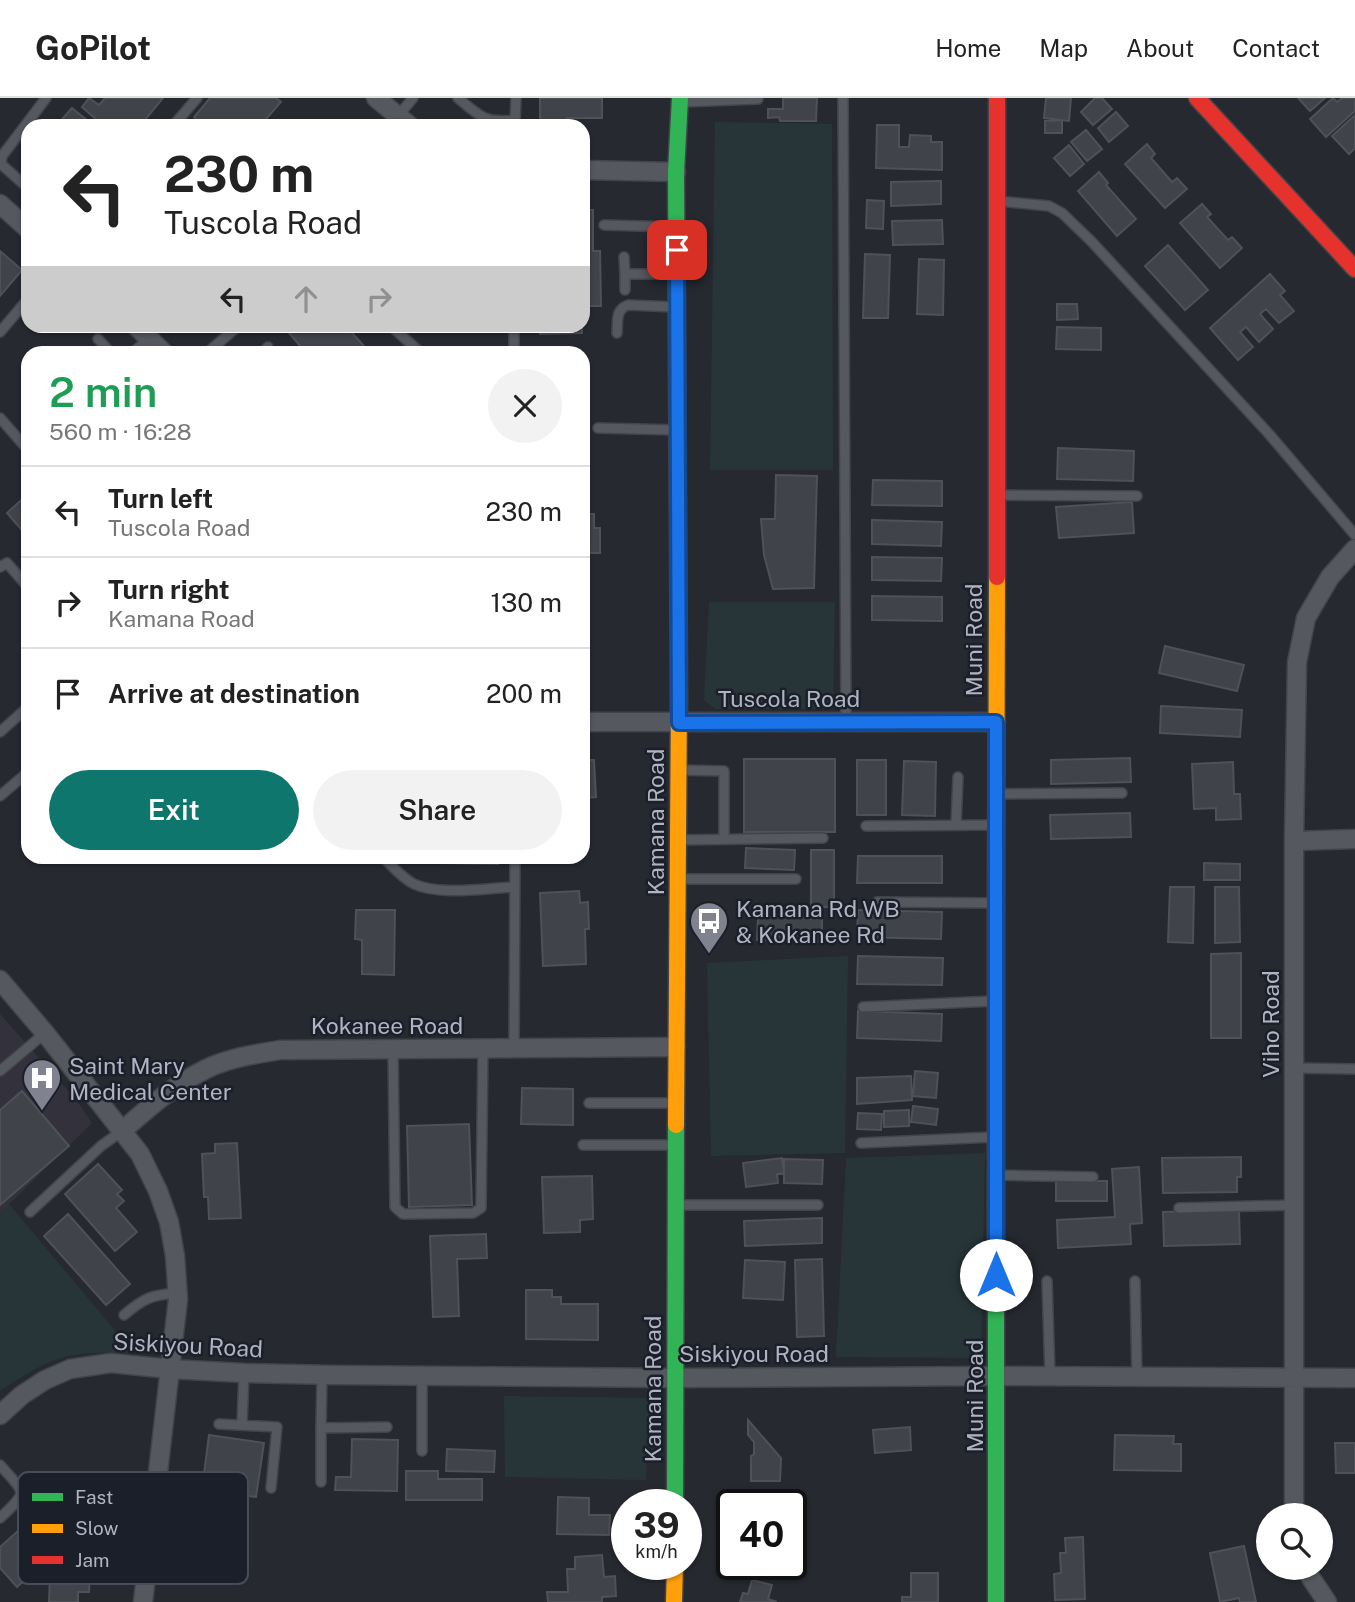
<!DOCTYPE html>
<html lang="en">
<head>
<meta charset="utf-8">
<style>
	:root { --surface:#fff; --page:#f2f2f2; --text:#222; --muted:#767676; --line:#e0e0e0; --accent:#0f766e }
	body { margin:0; font-family:"Public Sans",sans-serif; background:var(--page); color:var(--text); height:100vh; display:flex; flex-direction:column; font-size:26px; white-space:nowrap }
	* { box-sizing:border-box; margin:0 }
	p { font-size:23px; color:var(--muted) }
	.icon { flex:none; width:38px; height:38px; fill:none; stroke:currentColor; stroke-width:2; stroke-linecap:round; stroke-linejoin:round }
	.map { position:relative; flex:1; overflow:hidden }
	.side { position:absolute; left:21px; top:248px; width:569px; height:518px; display:flex; flex-direction:column; background:var(--surface); border-radius:21px; box-shadow:0 2px 5px #0004 }
	.side>* { flex:none }
	.guide { position:absolute; left:21px; top:21px; width:569px; height:214px; border-radius:21px; box-shadow:0 2px 5px #0004; background:#fff; color:var(--text); overflow:hidden }
	.buttons { position:absolute; left:1256px; top:1405px; display:grid; gap:14px }
	.buttons a { display:grid; place-items:center; width:77px; height:77px; border-radius:50%; background:var(--surface); box-shadow:0 2px 5px #0004; font-size:35px }
	.speed { position:absolute; left:611px; top:1391px; display:flex; gap:14px; font-size:35px; font-weight:700; text-align:center }
	.speed>* { display:grid; place-content:center; width:91px; height:91px; border-radius:50%; background:var(--surface); box-shadow:0 2px 5px #0004; line-height:1 }
	.speed small { font-size:18px; font-weight:400 }
	.speed .limit { border:4px solid #111; border-radius:10px; background:#fff; color:#111 }
	.pin { position:absolute; display:grid; place-items:center; width:60px; height:60px; color:#fff; margin:-30px; border-radius:14px; box-shadow:0 4px 10px #0006 }
	.me { position:absolute; width:77px; margin:-38px; rotate:0deg; stroke-linejoin:round; filter:drop-shadow(0 0 5px #0008) }
	.turn { display:flex; align-items:center; gap:24px; height:147px; padding:0 28px; font-size:32px }
	.turn .icon { width:91px; height:91px; stroke-width:2.5 }
	.turn b { display:block; font-size:49px; line-height:60px }
	.lanes { display:flex; align-items:center; height:66px; padding:0 28px; background:#0003; justify-content:center; gap:35px; direction:ltr }
	.lanes .off { opacity:.35 }
	.round { display:grid; place-items:center; flex:none; width:74px; height:74px; border-radius:37px; background:var(--page) }
	.overview { display:flex; align-items:center; justify-content:space-between; height:119px; padding:0 28px }
	h1 { font-size:42px; font-weight:600; line-height:52px; color:#1e9e55 }
	.button { display:flex; gap:14px; margin-top:auto; padding:14px 28px }
	.button a { flex:1; height:80px; border-radius:42px; background:var(--accent); color:#fff; font-size:28px; font-weight:600; line-height:80px; text-align:center }
	.button a+a { background:var(--page); color:var(--text) }
	ul { padding:0; list-style:none }
	li { display:flex; align-items:center; gap:21px; height:91px; padding:0 28px; border-top:2px solid var(--line) }
	li div { flex:1 }
	li b { display:block; font-size:26px }
	li em { font-style:normal }
	header { display:flex; align-items:center; gap:42px; box-sizing:border-box; height:98px; padding:0 35px; background:var(--surface); border-bottom:2px solid var(--line) }
	header strong { font-size:33px }
	nav { display:flex; gap:38px; margin-inline-start:auto; font-size:24px }
	.map>svg:first-child { display:block }
</style>
</head>
<body>
<header>
<strong>GoPilot</strong>
<nav><a>Home</a><a>Map</a><a>About</a><a>Contact</a></nav>
</header>
<div class="map">
<svg width="1355" height="1504" viewBox="0 0 1355 1504">
	<rect width="100%" height="100%" fill="#262930"/>
	<path fill="#33313c" d="M0 916 77 1003 92 1025 0 1115Z"/>
	<path fill="#283538" d="M715 24 832 26 833 372H710Z
		M709 504H835L833 611H716L704 602Z
		M848 858 845 1055 711 1058 707 865Z
		M985 1055 981 1260 836 1259 846 1060Z
		M9 1106 134 1255C110 1255 81 1253 58 1261 37 1268 18 1281 0 1293V1115Z
		M504 1298 649 1300 646 1382 505 1379Z"/>
	<path fill="#404349" stroke="#4e5158" stroke-width="2" d="M89 0 99 7 105 0H163L140 28H104L82 9Z
		M210 0H276L281 4 260 28H205L194 19Z
		M540 0H602V20H567V28H540Z
		M783 0H817L816 23H780L779 19 768 20V11H783Z
		M1046 0H1071L1069 23 1044 20Z
		M1095 0H1102L1112 11 1093 27 1081 14Z
		M1298 0H1325L1310 13Z
		M1333 0 1337 4 1342 0H1355V13L1326 39 1310 21Z
		M72 10 94 28H56Z
		M1116 14 1128 28 1109 44 1098 30Z
		M1355 17V50L1349 56 1332 38Z
		M1062 22V35H1045V23Z
		M877 27H899V49H909L910 37 931 38V44H942V72L876 70Z
		M1086 32 1102 51 1087 63 1071 44Z
		M1147 46 1155 56 1151 60 1172 84 1177 80 1187 91 1165 110 1125 66Z
		M1069 47 1084 66 1070 78 1054 60Z
		M1099 74 1108 85 1106 87 1136 121 1117 138 1078 93Z
		M941 83V106L891 108V84Z
		M867 102 884 103 883 131 866 130Z
		M1202 106 1211 116 1207 119 1228 142 1232 139 1242 150 1220 170 1180 125Z
		M583 112H593V153H600L601 208H583Z
		M942 122 943 146 893 147 892 123Z
		M1168 147 1208 192 1185 212 1145 168Z
		M0 153 22 172 0 198Z
		M865 156 890 157 888 220H863Z
		M919 161 944 162 943 217 917 216Z
		M1270 176 1285 193 1280 197 1294 213 1279 225 1266 211 1260 216 1273 231 1259 244 1246 229 1240 234 1253 249 1238 262 1210 230Z
		M1057 206H1077L1078 221 1057 222Z
		M285 228H346L371 256H293L301 249 284 229Z
		M540 228H582V235L540 236Z
		M1057 229 1101 230V252L1056 251Z
		M1058 350 1134 353 1133 383 1057 381Z
		M776 377 817 378 814 490 773 491 764 457 761 421H775Z
		M873 382 942 383V408L872 407Z
		M28 396V439L7 415Z
		M1132 404 1134 435 1059 440 1056 409Z
		M583 416H594V430H600V455H583Z
		M872 422 942 424 941 448 872 446Z
		M872 459 942 460 941 483 872 482Z
		M872 498 942 499V523L872 522Z
		M1165 548 1244 567 1237 593 1159 575Z
		M1161 608 1242 612 1240 639 1160 635Z
		M1130 660 1131 684 1051 686V662Z
		M744 661H835V734H744Z
		M583 662H594L596 699 583 700Z
		M857 662H886V717H857Z
		M904 663 936 664 935 718 902 717Z
		M1233 664 1234 696H1240L1241 721 1216 722V710L1194 711 1192 666Z
		M1130 715 1131 739 1051 741 1050 717Z
		M746 750 795 752 794 772 745 770Z
		M811 752H834V809H811Z
		M858 758H942V785H857Z
		M440 760H498V766L440 765Z
		M1204 765 1240 766V782H1204Z
		M1170 789H1194L1193 845 1168 844Z
		M1215 789H1239L1240 844 1215 845Z
		M579 793 580 805 588 804 589 831H585L586 866 543 868 540 795Z
		M356 812H395L394 877 362 876V842L355 841Z
		M858 812 942 814 941 841 857 839Z
		M758 819 822 821V844L757 842Z
		M1241 855V940H1211V856Z
		M858 858 943 860 942 887 857 886Z
		M858 913 942 916 941 943 857 940Z
		M915 973 938 975 936 1000 913 998Z
		M911 978 912 1002 857 1006V980Z
		M522 990 573 991V1027L521 1026Z
		M22 993 69 1048 0 1107V1012Z
		M913 1008 938 1011 936 1027 911 1024Z
		M909 1012V1028L884 1029V1013Z
		M858 1015 882 1016 881 1032 857 1031Z
		M469 1026 472 1107 409 1109 407 1028Z
		M237 1045 241 1120 209 1121 208 1099H204L202 1056 215 1055V1046Z
		M1241 1059V1079H1237V1094L1163 1095 1162 1060Z
		M782 1060 784 1075 777 1076 778 1085 746 1089 743 1065Z
		M784 1061 823 1062 822 1086 784 1085Z
		M98 1066 122 1092 117 1096 124 1103 116 1110 137 1134 115 1153 65 1096Z
		M1139 1069 1142 1125 1130 1126 1131 1146 1058 1150 1057 1122 1115 1119 1112 1071Z
		M592 1078 593 1121 580 1122V1134L544 1135 542 1079Z
		M1056 1083H1107V1103H1056Z
		M1198 1113V1114L1239 1113 1240 1146 1164 1148 1163 1114Z
		M68 1116 130 1186 106 1207 44 1138Z
		M822 1120V1145L745 1148 744 1123Z
		M486 1136 487 1160 457 1161 459 1218 433 1219 430 1138Z
		M822 1161 824 1238 797 1239 795 1162Z
		M745 1162 785 1164 783 1202 743 1200Z
		M526 1192H552V1199H561V1206H598V1242L526 1241Z
		M748 1322 781 1360 780 1383H751V1358L754 1356V1344L748 1337Z
		M910 1329 911 1352 875 1355 873 1332Z
		M209 1337 264 1345 256 1399 202 1392Z
		M1115 1337 1174 1338 1173 1346H1181V1373L1114 1372Z
		M352 1341 398 1342 397 1393 335 1392 336 1379H351Z
		M1335 1345H1355V1375H1336Z
		M447 1351 495 1353 494 1374 446 1373Z
		M406 1373H438V1381H482V1402H406Z
		M737 1396H766V1407H737Z
		M558 1399 589 1400V1417H610L609 1437 557 1436Z
		M37 1416 59 1440 45 1452 51 1458 17 1489 0 1470V1449Z
		M1083 1439 1085 1501 1055 1502 1054 1476 1061 1475 1060 1455H1066L1065 1440Z
		M1244 1448 1256 1504H1240L1239 1500 1220 1504 1210 1455Z
		M602 1457 604 1479 615 1478 616 1498 602 1499V1504H548L547 1494H568L567 1471H575V1459Z
		M62 1469 90 1470 89 1494H78V1504H49L50 1477 62 1478Z
		M911 1475H938V1504H902V1499H911Z
		M752 1482 772 1487 768 1501 777 1504H740L743 1495 748 1496Z"/>
	<g fill="none" stroke-linecap="round" stroke-linejoin="round">
		<defs>
			<path id="lane" d="M458 0C480 19 485 25 515 22
				M843 0 846 624
				M682 4 758 1
				M398 18 413 0
				M515 26 516 0
				M173 28 197 0
				M28 90 1 66 2 58 46 0
				M998 103 1049 108 1062 115 1092 144 1269 336 1355 437
				M604 127 675 129
				M624 159 625 176H675
				M625 176V192
				M391 228 422 256
				M514 228V256
				M0 234 28 201
				M617 235C618 223 615 212 628 207L675 209
				M98 241 112 256
				M207 255 238 228
				M131 256 150 240
				M261 256 268 249
				M0 320 28 352
				M598 330 676 332
				M998 397 1137 398
				M0 469 7 465 28 489
				M0 634 28 609
				M679 672 724 673V741
				M997 696 1122 695
				M0 698 28 674
				M956 727 958 679
				M866 728 994 727
				M679 742 823 740
				M384 760C393 769 402 780 414 786 439 798 487 790 515 789
				M679 781H796
				M877 804 994 805
				M863 909 994 903
				M514 950 515 760
				M393 951 395 1109 403 1116 473 1115 481 1110 483 951
				M1295 970 1355 971
				M0 973 45 935
				M589 1005H674
				M861 1045 994 1039
				M583 1047H674
				M996 1077 1093 1079
				M677 1107H818
				M1179 1110 1295 1107
				M30 1114 101 1048 122 1033
				M1047 1183 1050 1278
				M1135 1183 1137 1279
				M124 1217C144 1200 151 1197 177 1195
				M322 1277 321 1330 387 1329
				M422 1278V1353
				M219 1326 277 1329 271 1390
				M242 1327 244 1275
				M0 1367C25 1396 30 1392 0 1420
				M321 1384V1330"/>
			<path id="street" d="M376 0 410 28
				M583 72 676 74
				M0 106 28 131
				M136 228 165 256
				M583 624H996
				M1294 743 1355 741
				M0 882 45 935 140 1056 158 1093 169 1124 175 1158 178 1201 143 1504
				M122 1033C148 1010 174 987 206 971 229 960 255 956 280 952L676 949
				M0 1317 22 1297 45 1282 70 1271 111 1265 170 1271 244 1275 334 1277 675 1280 996 1278 1355 1280
				M1294 1418V743L1297 564 1306 520 1330 479 1355 451
				M1307 1470 1311 1480 1327 1504"/>
			<path id="fast" d="M679 598 676 74 680 0
				M675 1407 676 1027
				M996 1504V808"/>
			<path id="slow" d="M996 808 997 479
				M676 1027 679 598
				M674 1504 675 1466"/>
			<path id="jam" d="M1197 0 1355 171
				M997 479V0"/>
		</defs>
		<use href="#lane" stroke="#42444a" stroke-width="12"/>
		<use href="#street" stroke="#42444a" stroke-width="21"/>
		<use href="#fast" stroke="#42444a" stroke-width="19"/>
		<use href="#slow" stroke="#42444a" stroke-width="19"/>
		<use href="#jam" stroke="#42444a" stroke-width="19"/>
		<use href="#lane" stroke="#55585f" stroke-width="9"/>
		<use href="#street" stroke="#55585f" stroke-width="18"/>
		<use href="#fast" stroke="#30b455" stroke-width="16"/>
		<use href="#slow" stroke="#ff9f0a" stroke-width="16"/>
		<use href="#jam" stroke="#e5322d" stroke-width="16"/>
	</g>
	<g fill="none" stroke-linecap="round" stroke-linejoin="round">
		<defs>
			<path id="route" d="M677 152 679 625 996 624V1177"/>
		</defs>
		<use href="#route" stroke="#114b97" stroke-width="18"/>
		<use href="#route" stroke="#1a73e8" stroke-width="12"/>
	</g>
	<defs>
		<symbol id="bus-pin" viewBox="-11 -11 22 30"><path d="M0 17L-7.5 6A9.5 9.5 0 1 1 7.5 6Z" fill="#80838f" stroke="#1b1f2a"/><path d="M-5-6H5V4H4V6H2V4H-2V6H-4V4H-5ZM-3.5-4V0h7V-4ZM-3.5 1.2v1.5H-2V1.2ZM2 1.2v1.5H3.5V1.2Z" fill="#fff"/></symbol>
		<symbol id="hospital-pin" viewBox="-11 -11 22 30"><path d="M0 17L-7.5 6A9.5 9.5 0 1 1 7.5 6Z" fill="#80838f" stroke="#1b1f2a"/><path d="M-5-5h3v3.5h4V-5h3V5h-3V1.5h-4V5h-3Z" fill="#fff"/></symbol>
	</defs>
	<g fill-rule="evenodd">
		<use href="#bus-pin" x="687" y="801" width="44" height="60"/>
		<use href="#hospital-pin" x="20" y="958" width="44" height="60"/>
	</g>
	<g text-anchor="middle" dominant-baseline="central" stroke-width="5" stroke-linejoin="round" paint-order="stroke">
		<g font-size="23" fill="#b0b4c2" stroke="#1b1f2a">
			<text transform="translate(973 542) rotate(-90)">Muni Road</text>
			<text x="789" y="600">Tuscola Road</text>
			<text transform="translate(655 724) rotate(-90)">Kamana Road</text>
			<text transform="translate(1270 926) rotate(-90)">Viho Road</text>
			<text x="387" y="927">Kokanee Road</text>
			<text transform="translate(188 1247) rotate(3)">Siskiyou Road</text>
			<text x="754" y="1255">Siskiyou Road</text>
			<text transform="translate(652 1291) rotate(-90)">Kamana Road</text>
			<text transform="translate(974 1298) rotate(-90)">Muni Road</text>
		</g>
		<g font-size="23" fill="#b0b4c2" stroke="#1b1f2a" text-anchor="start">
			<text x="736" y="810">Kamana Rd WB<tspan x="736" dy="26">&amp; Kokanee Rd</tspan></text>
			<text x="69" y="967">Saint Mary<tspan x="69" dy="26">Medical Center</tspan></text>
		</g>
	</g>
	<rect x="18" y="1374" width="230" height="112" rx="10" fill="#1b1f2a" stroke="#484c58" stroke-width="2"/>
	<rect x="32" y="1395" width="31" height="8" fill="#30b455"/>
	<rect x="32" y="1426" width="31" height="9" fill="#ff9f0a"/>
	<rect x="32" y="1458" width="31" height="8" fill="#e5322d"/>
	<g font-size="19" fill="#b0b4c2">
		<text x="75" y="1406">Fast</text>
		<text x="75" y="1437">Slow</text>
		<text x="75" y="1469">Jam</text>
	</g>
</svg>
<div class="buttons">
<a><svg class="icon" aria-label="search" viewBox="0 0 24 24"><circle cx="10" cy="10" r="6"/><path d="M15 15l6 6"/></svg></a>
</div>
<div class="speed"><div>39<small>km/h</small></div><div class="limit">40</div></div>
<div class="pin" style="left:677px;top:152px;background:#d93025"><svg class="icon" aria-label="arrive" viewBox="0 0 24 24"><path d="M6 21V4h12l-3 4 3 4H6"/></svg></div>
<svg class="me" style="left:996px;top:1177px" viewBox="-20 -20 40 40"><circle r="19" fill="#fff"/><path d="M0-13L10 11 0 6-10 11z" fill="#1a73e8"/></svg>
<div class="guide">
<div class="turn"><svg class="icon" aria-label="left" viewBox="0 0 24 24"><path d="M17 20v-9H6M10 6l-5 5 5 5"/></svg><div><b>230 m</b>Tuscola Road</div></div>
<div class="lanes"><svg class="icon" aria-label="left" viewBox="0 0 24 24"><path d="M17 20v-9H6M10 6l-5 5 5 5"/></svg><svg class="icon off" aria-label="ahead" viewBox="0 0 24 24"><path d="M12 20V5M6 11l6-6 6 6"/></svg><svg class="icon off" aria-label="right" viewBox="0 0 24 24"><path d="M7 20v-9h11M14 6l5 5-5 5"/></svg></div>
</div>
<section class="side">
<div class="overview"><div><h1>2 min</h1><p>560 m · 16:28</p></div><a class="round"><svg class="icon" aria-label="close" viewBox="0 0 24 24"><path d="M6 6l12 12M18 6L6 18"/></svg></a></div>
<ul>
<li><svg class="icon" aria-label="left" viewBox="0 0 24 24"><path d="M17 20v-9H6M10 6l-5 5 5 5"/></svg><div><b>Turn left</b><p>Tuscola Road</p></div><em>230 m</em></li>
<li><svg class="icon" aria-label="right" viewBox="0 0 24 24"><path d="M7 20v-9h11M14 6l5 5-5 5"/></svg><div><b>Turn right</b><p>Kamana Road</p></div><em>130 m</em></li>
<li><svg class="icon" aria-label="arrive" viewBox="0 0 24 24"><path d="M6 21V4h12l-3 4 3 4H6"/></svg><div><b>Arrive at destination</b></div><em>200 m</em></li>
</ul>
<div class="button"><a>Exit</a><a>Share</a></div>
</section>
</div>
</body>
</html>
